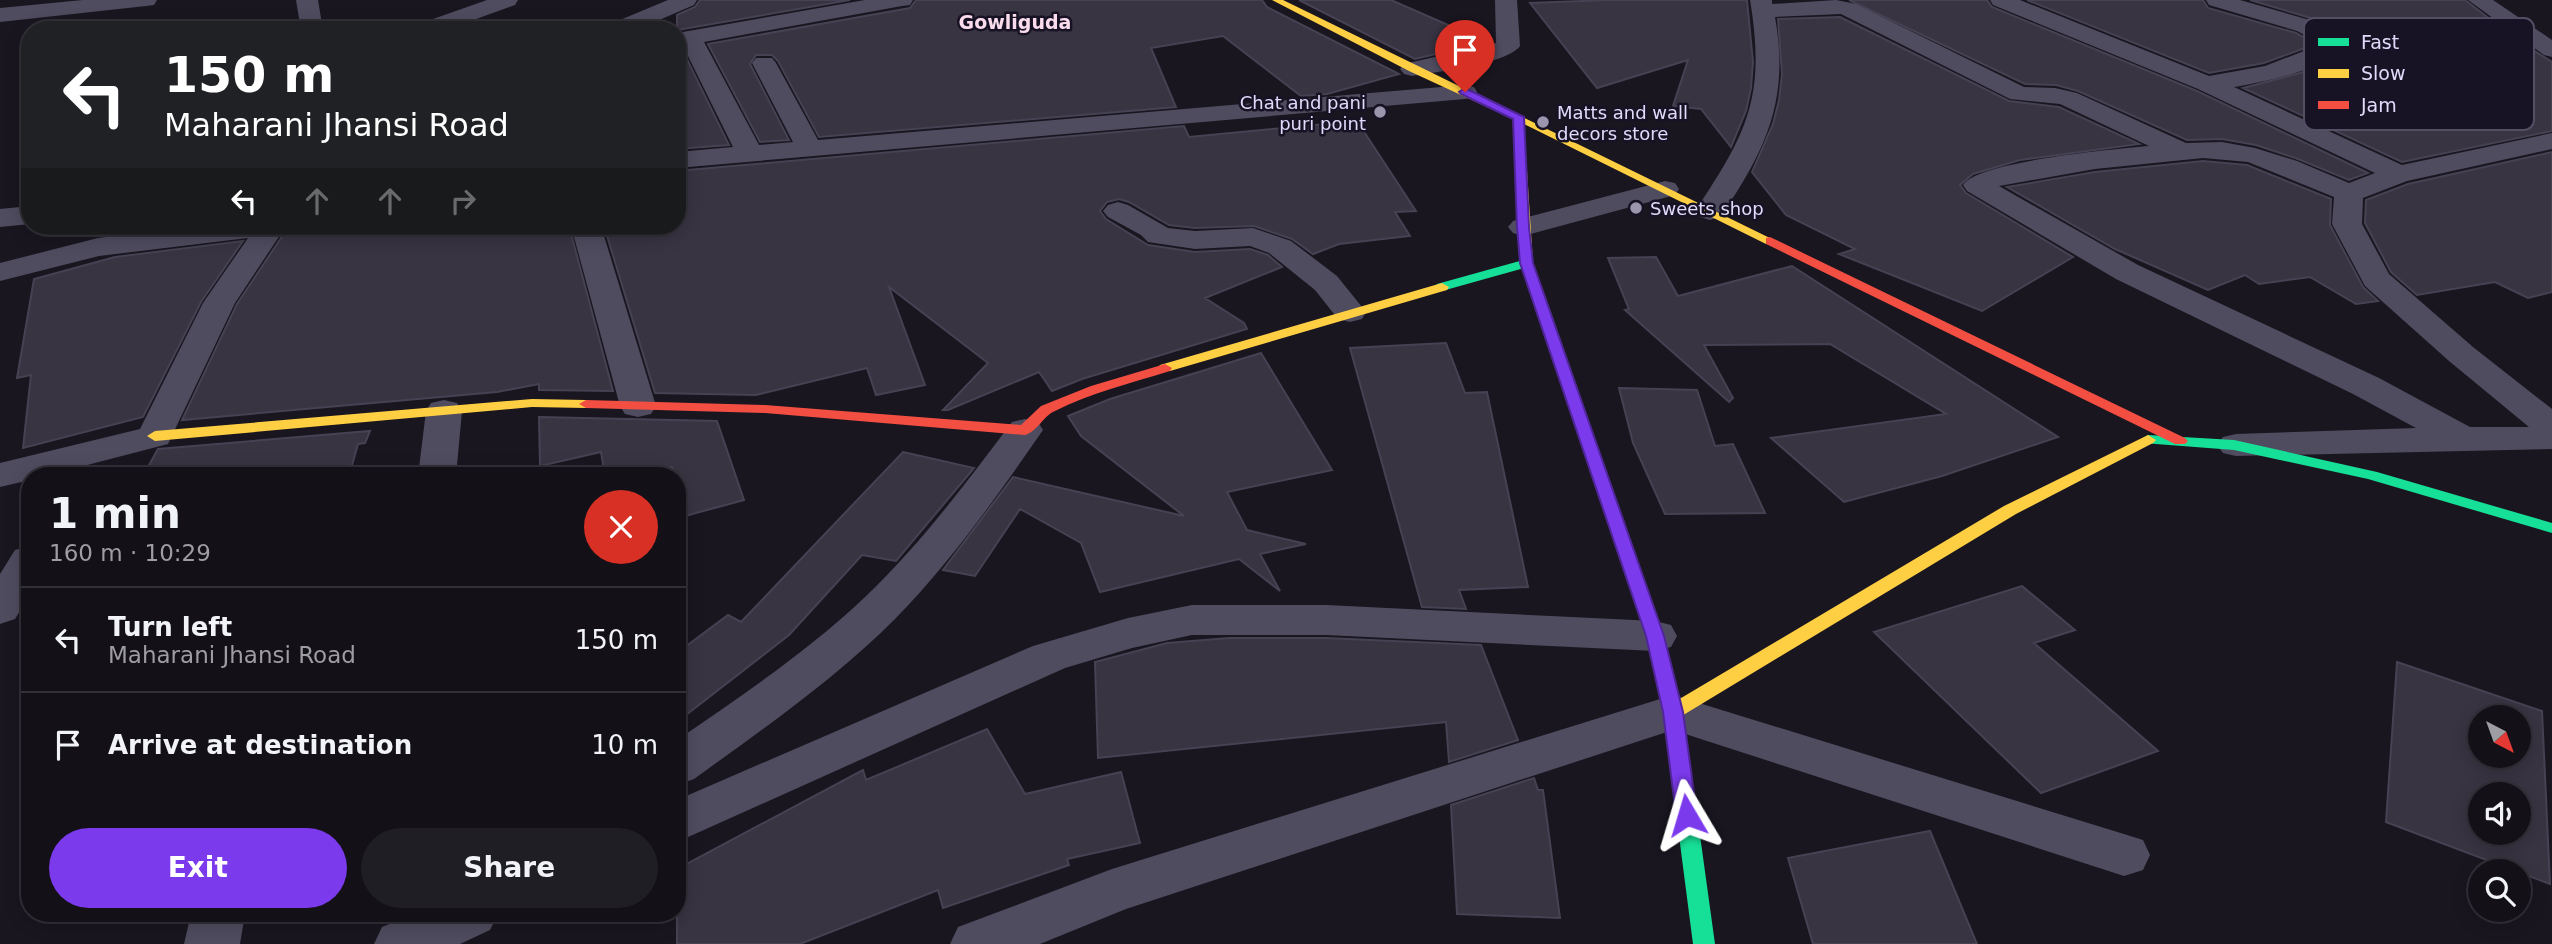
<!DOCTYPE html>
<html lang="en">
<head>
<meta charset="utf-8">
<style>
	:root { --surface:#131018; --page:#201e25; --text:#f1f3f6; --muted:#9d9da2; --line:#323037; --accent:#7c3aed }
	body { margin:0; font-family:"DejaVu Sans",sans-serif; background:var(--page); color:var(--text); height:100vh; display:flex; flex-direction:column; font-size:26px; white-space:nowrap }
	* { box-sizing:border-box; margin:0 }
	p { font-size:23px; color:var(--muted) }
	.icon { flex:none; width:38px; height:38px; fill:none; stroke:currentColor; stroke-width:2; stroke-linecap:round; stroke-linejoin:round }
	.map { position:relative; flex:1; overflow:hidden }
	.panel { position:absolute; left:21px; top:467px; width:665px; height:455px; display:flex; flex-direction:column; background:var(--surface); border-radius:28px; box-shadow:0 4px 18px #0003,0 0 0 2px var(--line) }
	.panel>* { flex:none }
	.guide { position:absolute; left:21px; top:21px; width:665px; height:214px; border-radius:28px; box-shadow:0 4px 18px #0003,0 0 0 2px var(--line); background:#202124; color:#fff; overflow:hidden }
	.needle { width:46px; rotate:139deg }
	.buttons { position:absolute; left:2468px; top:705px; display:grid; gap:14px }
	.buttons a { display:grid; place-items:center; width:63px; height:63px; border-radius:50%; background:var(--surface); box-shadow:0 4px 18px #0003,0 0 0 2px var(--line); font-size:35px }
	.pin { position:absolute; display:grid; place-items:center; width:60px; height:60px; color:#fff; margin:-72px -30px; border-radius:50% 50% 50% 0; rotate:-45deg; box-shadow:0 0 7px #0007 }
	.pin .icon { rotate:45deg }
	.me { position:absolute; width:77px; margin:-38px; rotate:353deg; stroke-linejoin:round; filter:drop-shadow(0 0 5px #0008) }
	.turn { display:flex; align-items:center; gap:24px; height:147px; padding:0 28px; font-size:32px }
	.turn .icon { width:91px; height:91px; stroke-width:2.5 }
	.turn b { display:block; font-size:49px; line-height:60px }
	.lanes { display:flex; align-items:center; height:66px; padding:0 28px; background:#0003; justify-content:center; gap:35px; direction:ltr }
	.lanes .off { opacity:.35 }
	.round { display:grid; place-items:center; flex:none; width:74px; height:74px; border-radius:37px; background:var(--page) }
	.headline { display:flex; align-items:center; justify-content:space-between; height:119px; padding:0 28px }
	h1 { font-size:42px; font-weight:700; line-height:52px }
	.action { display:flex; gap:14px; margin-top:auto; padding:14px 28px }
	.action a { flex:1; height:80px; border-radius:42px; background:var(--accent); color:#fff; font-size:28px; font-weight:700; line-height:80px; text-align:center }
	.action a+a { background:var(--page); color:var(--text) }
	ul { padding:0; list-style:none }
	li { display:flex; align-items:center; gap:21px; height:105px; padding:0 28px; border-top:2px solid var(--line) }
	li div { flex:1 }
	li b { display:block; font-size:26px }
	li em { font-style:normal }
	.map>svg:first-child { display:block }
</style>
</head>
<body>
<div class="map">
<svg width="2552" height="944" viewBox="0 0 2552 944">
	<rect width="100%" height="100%" fill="#191620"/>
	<path fill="#383442" stroke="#464253" stroke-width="2" fill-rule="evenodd" d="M700 0H850L677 30V15L695 7Z
		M916 0H1262L1267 7 1399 74 1327 94 1301 96 1223 36 1151 48 1176 107 819 137 778 61 772 55H756L750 64 789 140 760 142 708 44 910 8Z
		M1299 0H1391L1487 42 1415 59Z
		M1608 0H1747L1753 62 1751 88 1746 111 1731 147 1701 109 1673 106 1688 60 1597 88 1530 3Z
		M1849 0H1987L1992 7 2197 91 2368 173 2349 180 2298 159 2256 145 2222 139 2187 140 2078 91 2056 85 2025 84Z
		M2027 0H2203L2208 8 2296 33 2316 44 2264 63 2209 73Z
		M2250 0H2465L2491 20 2488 22 2552 62V131L2402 162 2243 88 2315 69 2343 54 2352 43 2346 36 2314 19Z
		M1840 17 2009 101 2059 107 2139 144 2020 160 1973 174 1960 185 1966 193 2073 257 1982 311 1839 254 1855 249 1786 215 1752 172 1773 124 1779 100 1782 74 1778 19Z
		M682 49 729 145 677 149V50Z
		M1357 121 1416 211 1395 212 1410 236 1339 244 1313 254 1292 239 1254 226 1195 228 1169 225 1129 202 1119 199 1107 202 1100 211 1106 219 1148 245 1195 252 1250 249 1268 255 1282 267 1205 298 1244 323 1247 329 1082 379 1052 391 1039 372 948 410H943L988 363 889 287 925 385 876 395 867 368 756 395 655 393 604 226H677V171L1184 126 1189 137Z
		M2552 152V292L2528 298 2495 282 2417 295 2391 272 2365 223 2366 200 2408 184Z
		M2203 161 2247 165 2331 199 2330 225 2363 287 2378 301 2356 304 2310 277 2259 284 2245 275 2208 290 2115 249 2007 187 2095 172Z
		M289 226H569L613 391 539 390V384L497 392 182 420 237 304Z
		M243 241 201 302 143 417 23 448 31 375 17 378 34 279 115 257Z
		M1656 257 1678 296 1792 266 2058 437 1942 476 1844 502 1771 438 1946 414 1830 344 1704 345 1733 398 1729 402 1625 310 1629 309 1608 258Z
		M1446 343 1465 393 1487 392 1528 587 1459 590 1466 609 1422 607 1350 348Z
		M1261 353 1332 470 1227 492 1247 530 1306 544 1260 554 1280 591 1239 559 1100 592 1081 543 1020 509 975 576 943 570 1013 477 1184 516 1081 436 1068 416 1110 399Z
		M1619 388 1697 390 1715 446 1733 444 1765 513 1665 514 1633 443Z
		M539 417 717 421 744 500 685 516 677 476H674L672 467 635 476H605L601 452 540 466Z
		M370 431 365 443 358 444 349 476H143L158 449Z
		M903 452 974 468 896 561 862 555 789 635 677 722V653L728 615 741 622Z
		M2022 586 2075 630 2034 643 2158 751 2041 793 1874 632Z
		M1229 638H1326L1481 645 1518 740 1449 762 1446 722 1098 758 1095 662 1167 643Z
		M2397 662 2542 711 2550 884 2386 822ZM2480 718H2518V756H2480ZM2480 794H2518V833H2480Z
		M987 729 1025 794 1121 772 1140 843 1067 859 1069 865 943 908 938 890 800 944H677V869L863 770 866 780Z
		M1534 778 1538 790H1543L1560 918 1457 914 1451 805Z
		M1930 831 1977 944H1813L1788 858Z"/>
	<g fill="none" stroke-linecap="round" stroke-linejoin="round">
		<path fill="#4f4c5f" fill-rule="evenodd" d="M83 0H157L154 5 146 6 0 22V8Z
			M296 0H318L323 30H301Z
			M487 0H518L515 5 446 30H413L416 25Z
			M668 0H697L694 5 636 30H605L608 25Z
			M865 0H913L910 5 902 6 704 42 759 145 793 142 752 63 756 58H772L776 63 818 140 1465 85 1474 87 1477 92 1474 97 1465 99 677 168V152L733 147 683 46 677 47V33Z
			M1495 0H1517L1520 46C1507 64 1435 72 1412 76L1404 74 1400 69 1404 64 1496 43Z
			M1750 0H1772V4L1836 0 1856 4 2024 87 2055 88 2077 93 2186 143 2222 142 2255 148 2297 161 2349 183 2375 173 2198 89 1993 5 1990 0H2020L2209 76 2265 66 2322 44 2297 31 2209 5 2206 0H2240L2313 21 2345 38 2349 43C2337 67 2260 83 2234 87L2402 165 2552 133V149L2407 181 2363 198 2362 224 2389 274 2473 347 2552 409V449L2236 456 2223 453 2217 445 2223 437 2236 434 2416 428 2353 394 2116 279 1967 191 1963 185C1979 161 2116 149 2149 146L2060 104 2010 99 1841 14 1775 17C1790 99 1766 151 1720 217L1710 220 1700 217 1695 211C1748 132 1766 96 1750 0ZM2203 158 2248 162 2334 197 2332 224 2365 286 2449 361 2529 427H2470L2379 378 2138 265 1999 186 2095 169Z
			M2468 0H2493L2552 40V57L2544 55Z
			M1665 181 1675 183 1679 189 1675 195 1523 236 1513 233 1508 227 1513 221Z
			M1118 202 1128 205 1168 228 1195 231 1253 228 1291 241 1337 276 1366 312 1362 319 1350 322 1338 319 1315 290 1269 253 1250 246 1195 249 1148 242 1141 235 1108 217 1103 211 1108 205Z
			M30 206V224L0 227V209Z
			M199 226H286L235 303 168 444 45 476H30V480L0 487V463L140 429 203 303 248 238 99 256 0 281V263L98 238Z
			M571 226H601L656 406 651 414 638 417 625 414 620 406Z
			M444 400 457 403 462 411 456 476H418L426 411 431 403Z
			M1025 419 1038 422 1043 430C998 495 951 562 895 619 834 680 763 729 694 779L677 785V740C741 696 807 652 864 598 920 545 966 483 1012 422Z
			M30 546V595L15 619 0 624V574L15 550Z
			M1192 605H1326L1655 621 1671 625 1677 636 1671 647 1655 651 1326 635H1192L1132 648 1065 668 677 842V800L1033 646 1128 618Z
			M1673 695 2124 834 2143 840 2150 855 2143 870 2124 876 1673 730 1126 909 1040 944H950L958 927 1112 869Z
			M191 914H245L240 944H184Z
			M414 914H498L490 930 460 944H374L382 927Z"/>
		<path fill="#16e098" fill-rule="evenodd" d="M1527 259 1531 260V266L1442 291 1435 287 1437 284Z
			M1541 300 1548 304 1664 636 1683 712 1715 944H1693L1663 712 1646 636 1534 304Z
			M2148 435 2234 440 2377 472 2552 523V533L2368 479 2234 450 2143 443 2140 440Z"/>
		<path fill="#ffcf43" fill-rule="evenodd" d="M1272 0H1283L1776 241 1774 244H1766L1524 124 1533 263 1548 304 1541 308 1536 307 1521 263 1513 119 1409 71Z
			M1442 283 1449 287 1447 290 1170 371H1160L1158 368 1160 365Z
			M532 399 586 400 593 404 586 408 532 407 155 441 147 436 155 431Z
			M2148 435 2156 440 2153 443 2016 514 1680 717 1673 719 1666 717 1663 712 1666 707 2004 506Z"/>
		<path fill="#f24e42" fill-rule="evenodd" d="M1770 237 2185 438 2188 441 2185 444H2175L1766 244V238Z
			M1165 364 1172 368 1170 371C1131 383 1091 393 1055 411 1043 416 1038 431 1025 435L765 413 586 408 579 404 586 400 765 405 1021 425 1041 406 1091 386Z"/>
	</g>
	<path fill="#7c3aed" stroke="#51269a" stroke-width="2" d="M1465 88 1524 117 1529 227 1533 263 1664 636 1683 712 1697 815 1694 821 1687 824 1679 821 1676 815 1663 712 1646 636 1520 263 1517 227 1513 119 1461 94 1459 92Z"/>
	<g fill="#9b95ae" stroke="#171224" stroke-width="2.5">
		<circle cx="1380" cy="112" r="7"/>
		<circle cx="1543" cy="122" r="7"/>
		<circle cx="1636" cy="208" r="7"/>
	</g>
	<g text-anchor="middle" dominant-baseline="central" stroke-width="5" stroke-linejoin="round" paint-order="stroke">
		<g font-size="18" fill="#e1dafa" stroke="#171224" text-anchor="start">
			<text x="1366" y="102" text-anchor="end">Chat and pani<tspan x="1366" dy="21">puri point</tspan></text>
			<text x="1557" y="112">Matts and wall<tspan x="1557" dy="21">decors store</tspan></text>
			<text x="1650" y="208">Sweets shop</text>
		</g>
		<g font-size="19" font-weight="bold" fill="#fadcec" stroke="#171224">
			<text x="1015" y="22">Gowliguda</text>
		</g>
	</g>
	<rect x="2304" y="18" width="230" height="112" rx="10" fill="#171224" stroke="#544e64" stroke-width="2"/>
	<rect x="2318" y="38" width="31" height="8" fill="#16e098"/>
	<rect x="2318" y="69" width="31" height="9" fill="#ffcf43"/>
	<rect x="2318" y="101" width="31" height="8" fill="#f24e42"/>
	<g font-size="19" fill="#e1dafa">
		<text x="2361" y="49">Fast</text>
		<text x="2361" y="80">Slow</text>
		<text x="2361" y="112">Jam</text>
	</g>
</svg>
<div class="buttons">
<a><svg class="needle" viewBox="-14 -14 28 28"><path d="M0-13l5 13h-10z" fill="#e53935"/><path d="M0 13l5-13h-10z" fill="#9d9da2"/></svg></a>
<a><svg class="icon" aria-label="sound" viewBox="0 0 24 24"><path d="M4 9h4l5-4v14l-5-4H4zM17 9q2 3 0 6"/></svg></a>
<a><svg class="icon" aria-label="search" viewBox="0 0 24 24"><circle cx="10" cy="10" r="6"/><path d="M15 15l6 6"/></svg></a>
</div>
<div class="pin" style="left:1465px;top:92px;background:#d93025"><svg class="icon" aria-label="arrive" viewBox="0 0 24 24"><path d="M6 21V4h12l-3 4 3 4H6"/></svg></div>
<svg class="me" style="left:1687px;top:815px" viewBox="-20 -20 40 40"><path d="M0-17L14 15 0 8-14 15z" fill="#7c3aed" stroke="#fff" stroke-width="4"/></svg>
<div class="guide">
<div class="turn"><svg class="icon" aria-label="left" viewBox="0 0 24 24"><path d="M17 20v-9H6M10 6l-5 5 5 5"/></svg><div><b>150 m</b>Maharani Jhansi Road</div></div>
<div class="lanes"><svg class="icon" aria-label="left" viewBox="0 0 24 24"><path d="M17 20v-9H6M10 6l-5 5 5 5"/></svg><svg class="icon off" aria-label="ahead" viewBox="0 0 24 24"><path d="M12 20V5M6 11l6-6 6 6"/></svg><svg class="icon off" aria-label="ahead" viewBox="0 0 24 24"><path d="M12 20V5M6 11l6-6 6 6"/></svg><svg class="icon off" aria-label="right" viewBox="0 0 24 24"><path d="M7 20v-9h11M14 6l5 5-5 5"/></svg></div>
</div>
<section class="panel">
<div class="headline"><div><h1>1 min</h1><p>160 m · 10:29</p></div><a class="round" style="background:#d93025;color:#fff"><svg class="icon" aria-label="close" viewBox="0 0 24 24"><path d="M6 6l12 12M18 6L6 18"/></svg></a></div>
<ul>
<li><svg class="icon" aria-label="left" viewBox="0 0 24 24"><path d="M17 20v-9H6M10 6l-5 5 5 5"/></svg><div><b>Turn left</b><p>Maharani Jhansi Road</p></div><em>150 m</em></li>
<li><svg class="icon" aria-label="arrive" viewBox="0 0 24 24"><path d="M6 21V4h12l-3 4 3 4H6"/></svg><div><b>Arrive at destination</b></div><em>10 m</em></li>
</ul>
<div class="action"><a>Exit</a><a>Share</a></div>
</section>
</div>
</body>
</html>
